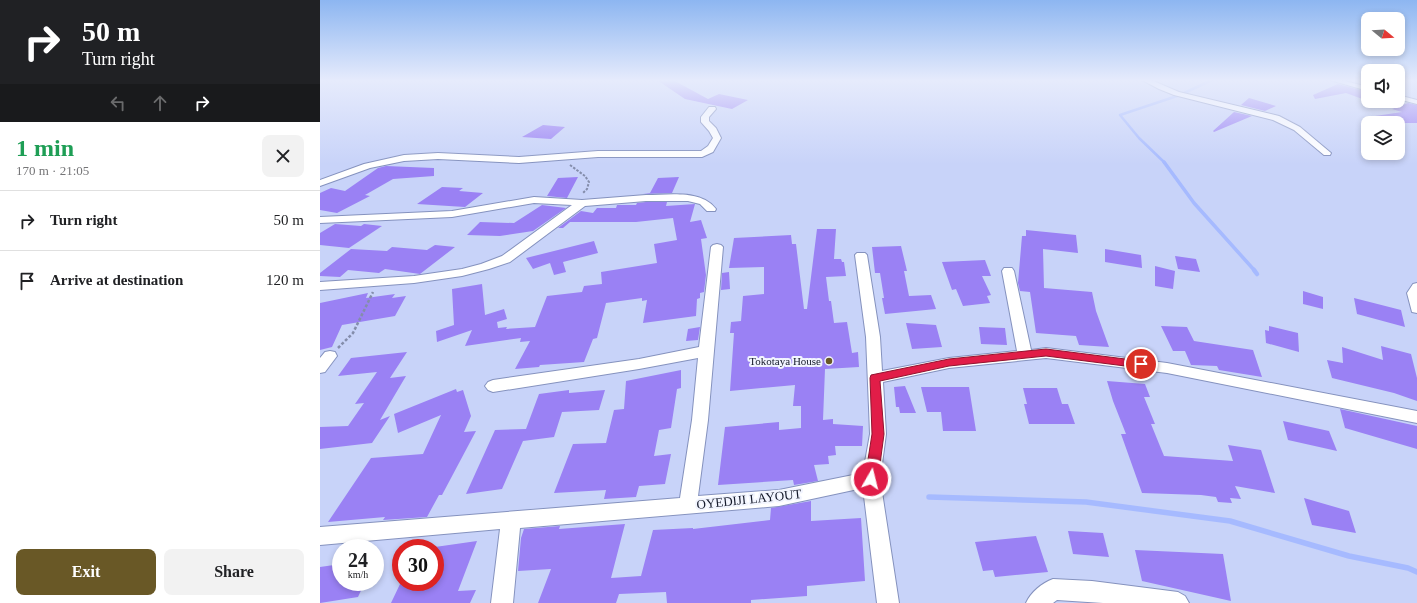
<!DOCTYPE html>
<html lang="en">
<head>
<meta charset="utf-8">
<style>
	:root { --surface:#fff; --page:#f2f2f2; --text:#202124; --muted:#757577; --line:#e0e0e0; --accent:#695826 }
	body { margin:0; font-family:Georgia,serif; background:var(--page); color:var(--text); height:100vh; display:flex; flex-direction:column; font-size:15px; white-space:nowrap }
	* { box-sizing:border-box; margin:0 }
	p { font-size:13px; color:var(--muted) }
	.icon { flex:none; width:22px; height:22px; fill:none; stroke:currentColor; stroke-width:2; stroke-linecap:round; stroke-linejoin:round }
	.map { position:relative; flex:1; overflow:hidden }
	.drawer { display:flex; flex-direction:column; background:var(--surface); width:320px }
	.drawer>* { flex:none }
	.top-card { background:#202124; color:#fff; overflow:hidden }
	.needle { width:26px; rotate:108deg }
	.fabs { position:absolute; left:1041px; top:12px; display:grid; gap:8px }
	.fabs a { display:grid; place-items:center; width:44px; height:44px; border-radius:8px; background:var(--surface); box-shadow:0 2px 6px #0003; font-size:20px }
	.speed { position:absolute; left:12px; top:539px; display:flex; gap:8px; font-size:20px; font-weight:700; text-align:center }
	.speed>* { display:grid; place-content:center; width:52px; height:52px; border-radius:50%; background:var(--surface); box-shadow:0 2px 6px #0003; line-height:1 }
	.speed small { font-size:10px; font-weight:400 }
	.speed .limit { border:6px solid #d22; background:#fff; color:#111 }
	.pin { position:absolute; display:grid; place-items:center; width:34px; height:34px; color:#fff; margin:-17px; border:2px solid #fff; border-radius:50%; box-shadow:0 1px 4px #0007 }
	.me { position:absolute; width:44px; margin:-22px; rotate:8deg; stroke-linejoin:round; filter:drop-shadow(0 0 3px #0008) }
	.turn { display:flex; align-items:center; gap:14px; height:84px; padding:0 16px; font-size:18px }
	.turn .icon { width:52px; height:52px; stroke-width:2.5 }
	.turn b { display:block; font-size:28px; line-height:34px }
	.lanes { display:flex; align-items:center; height:38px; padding:0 16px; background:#0003; justify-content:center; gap:20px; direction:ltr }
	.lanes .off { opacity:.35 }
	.round { display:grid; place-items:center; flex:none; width:42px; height:42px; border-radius:8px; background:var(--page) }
	.overview { display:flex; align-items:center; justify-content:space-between; height:68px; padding:0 16px }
	h1 { font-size:24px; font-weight:600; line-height:30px; color:#1e9e55 }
	.cta { display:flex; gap:8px; margin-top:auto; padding:8px 16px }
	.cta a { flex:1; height:46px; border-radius:8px; background:var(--accent); color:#fff; font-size:16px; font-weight:600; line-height:46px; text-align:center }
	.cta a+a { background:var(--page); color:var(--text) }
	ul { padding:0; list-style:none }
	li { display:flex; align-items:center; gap:12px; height:60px; padding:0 16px; border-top:1px solid var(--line) }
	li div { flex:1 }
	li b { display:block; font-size:15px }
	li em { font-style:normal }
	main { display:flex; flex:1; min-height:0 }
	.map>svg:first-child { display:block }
</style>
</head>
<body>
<main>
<section class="drawer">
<div class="top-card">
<div class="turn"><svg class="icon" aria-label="right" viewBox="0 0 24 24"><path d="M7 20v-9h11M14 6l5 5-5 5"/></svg><div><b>50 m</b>Turn right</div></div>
<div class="lanes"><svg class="icon off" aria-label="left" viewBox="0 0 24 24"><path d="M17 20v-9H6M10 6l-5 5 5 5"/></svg><svg class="icon off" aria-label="ahead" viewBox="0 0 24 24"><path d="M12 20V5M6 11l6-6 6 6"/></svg><svg class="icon" aria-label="right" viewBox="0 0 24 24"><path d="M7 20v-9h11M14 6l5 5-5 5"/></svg></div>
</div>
<div class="overview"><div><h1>1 min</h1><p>170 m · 21:05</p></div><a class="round"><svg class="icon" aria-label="close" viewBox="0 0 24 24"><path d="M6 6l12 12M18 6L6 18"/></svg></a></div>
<ul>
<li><svg class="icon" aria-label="right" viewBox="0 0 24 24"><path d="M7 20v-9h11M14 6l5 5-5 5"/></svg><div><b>Turn right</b></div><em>50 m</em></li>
<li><svg class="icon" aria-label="arrive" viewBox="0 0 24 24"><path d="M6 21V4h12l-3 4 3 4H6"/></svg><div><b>Arrive at destination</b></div><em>120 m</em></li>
</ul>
<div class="cta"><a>Exit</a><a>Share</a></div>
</section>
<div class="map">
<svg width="1097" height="603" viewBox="0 0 1097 603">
	<rect width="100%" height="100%" fill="#c8d3f9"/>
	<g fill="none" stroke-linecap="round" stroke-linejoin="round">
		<path stroke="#a6baff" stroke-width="2.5" d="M864 93 892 80
			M845 163 819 138 800 115 860 95"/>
		<path stroke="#a6baff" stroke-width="3.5" d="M844 162 874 203 935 271"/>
		<path stroke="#a6baff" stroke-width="4.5" d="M934 270 937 274"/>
		<path stroke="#a6baff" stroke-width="5.5" d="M609 497 766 502 910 521 1029 556 1088 568 1097 572"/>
	</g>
	<path fill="#9a81f4" d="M337 80H353L388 99 399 94 428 100 412 109 365 99Z
		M1018 84 1048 92V101L1026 93 995 99 993 95Z
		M929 98 956 106 945 111 921 105Z
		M1088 103 1097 105V123H1055V116L1082 112 1072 109Z
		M914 112 932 116 894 132 893 131Z
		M223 125 245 127 231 139 202 137Z
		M66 166 114 168V176L73 179 45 195 50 196 17 213 0 210V193L11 188 25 191 58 168Z
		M258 177 247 198 227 196 238 178Z
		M359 177 352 193 323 194 330 193 338 178Z
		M122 187 143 188 139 191 163 193 145 207 97 204Z
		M326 202H347L346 206 375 204 370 222 381 220 387 238 381 239 386 275 384 292 380 293V298L377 299 376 316 323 323 327 300 322 301V298L286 303 277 338 273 339 264 362 220 365 219 367 195 369 210 341 200 342 201 338 145 346 152 330 117 342 116 331 134 325 132 289 162 284 165 315 184 309 187 319 177 322 178 328 187 327 186 329 215 327 227 296 262 292 264 286 282 284 281 272 337 263 334 244 357 240 353 218 316 222H250L243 228H238L261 211 273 213 277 208H296L297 205H316L317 203Z
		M222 205 246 208 213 231 180 236 147 235 160 222 194 223Z
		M15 224 41 226 44 224 62 226 29 248 0 245V233Z
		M497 229H516L514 259H521L522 262H524L526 276 506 277 509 301H511L514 323 527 322 532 353 538 352 539 367 505 369 503 420 513 419V424L543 426 542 446H515L516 455 508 456 509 464 494 465 498 481 474 485 473 480 398 485 405 427 459 422V430L481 428V406H473L475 385 410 391 414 333H410L411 322 421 321 423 296 444 294V267L409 268 414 238 471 235 472 244H476L484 309H487Z
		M706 230 756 235 758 253 723 249 724 288 772 292 776 311 789 347 759 345 756 336 716 333 710 292 700 291 698 283 702 236H706Z
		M274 241 278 253 243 262 246 272 234 275 230 263 213 269 206 258Z
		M115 245 135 247 100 274 65 269 59 273 28 270 20 277 0 276V273L31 249 67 251 72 247 107 250Z
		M581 246 587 271H584L589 296 611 295 616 309 565 314 562 298H564L560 273H555L552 247Z
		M785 249 821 255 822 268 785 262Z
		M855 256 876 259 880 272 858 269Z
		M665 260 671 276H662L671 295 667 296 670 303 643 306 636 289 632 290 622 262Z
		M835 266 855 271 853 289 835 286Z
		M409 272 410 289 401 290 402 273Z
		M983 291 1003 297V309L983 304Z
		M48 293 46 298 75 294 72 298 86 296 75 316 22 325 12 347 0 350V303Z
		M1034 298 1081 310 1085 327 1037 314Z
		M586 323 616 325 622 347 592 349Z
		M841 326 867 327 874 341 933 350 942 377 899 370 897 366 871 365 865 351H853Z
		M949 326 978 333 979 352 946 343 945 330 949 331Z
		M380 327 378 340 366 341 368 329Z
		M659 327 685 328 687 345 661 344Z
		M1061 346 1091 354 1097 378V401L1074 393 1012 378 1007 360 1023 363 1022 347 1063 360Z
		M87 352 70 378 86 376 60 420 70 416 52 443 0 449V427L28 426 44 403 35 404 57 372 18 376 31 358Z
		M361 370V388L357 389 351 428 339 430 334 456 351 454 345 484 319 486 316 497 284 499 286 490 234 493 253 444 286 443 294 410 304 409 306 381Z
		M787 381 825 384 830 397H824L835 424H831L844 456 913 461 908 445 941 450 955 493 915 486 921 499 910 498 912 503 898 502 896 497 881 495 822 493 801 434H806L793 401Z
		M585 386 596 413H580L579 407H576L574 387Z
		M601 387H649L656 431H623L621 412H607Z
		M703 388H737L742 404H748L755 424H709L704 404H707Z
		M136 389 137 392 143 390 151 416 144 432 156 431 122 495H119L107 517 63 520 65 517 8 522 51 458 103 454 121 415 78 433 74 414Z
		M249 390V393L285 390 279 410 242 412 234 437 203 441 182 489 146 494 175 430 206 429 219 394Z
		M1020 409 1097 426V449L1025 428Z
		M963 421 1009 431 1017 451 968 440Z
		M984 498 1029 511 1036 533 992 525Z
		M491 501V521L541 518 545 581 487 586V596L431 600V603H347L346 592 299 594 296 603H218L231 569 198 571 201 538 204 529 240 526 239 529 305 524 291 578 321 576 333 530 373 528V529L450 520 451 508Z
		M748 531 783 533 789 557 753 554Z
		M716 536 728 572 675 577 673 570 663 571 655 542Z
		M157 541 138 591 156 590 150 603H71L81 582H115V547Z
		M815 550 903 554 911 601 822 581Z
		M21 564V582H45L38 597 0 603V567Z"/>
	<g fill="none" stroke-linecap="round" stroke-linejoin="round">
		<defs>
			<path id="street" d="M822 80H831L859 92 959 116 980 127 1011 153 1010 155H1004L974 130 953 120 854 95 839 89Z
				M1010 80H1021L1048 87V91Z
				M1078 95 1097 100V104L1078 99Z
				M389 107H395L396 109 389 117V121L396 128 401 138 393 152 382 157H278L199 163 118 159 84 161 50 168 0 186V180L44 164 84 155 118 153 199 157 278 151H381L388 146 393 138 389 131 381 122V117Z
				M326 195C348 195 381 189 396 209L395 211H387L380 204 368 201H326L265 206 190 262 169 269 142 276 94 283 0 290V282L94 276 142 269 161 264 182 256 252 205 214 203 132 217 0 223V217L132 211 214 197 262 200Z
				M397 244 401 245 403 247 388 420 378 496 459 490 543 473 550 434 549 408 546 337 535 255 537 253H545L547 255 560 337 562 371 629 358 697 351 682 271 684 268H692L694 271 711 350 726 348 847 363 1097 411V423L847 373 726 358 629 368 563 382 566 434 560 479 579 603H557L543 488 459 506 200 528 193 603H171L180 529 0 545V527L360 498 372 420 378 358 319 369 173 392 168 390 165 386 168 382 173 380 319 359 379 347 391 247 393 245Z
				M1097 283V313L1092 312 1087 293 1093 284Z
				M10 351 15 352 17 356 5 372 0 373V358L5 352Z
				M733 579 772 581 858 592 865 596 869 603H783L737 600 733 603H706C711 592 722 583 733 579Z"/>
		</defs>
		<use href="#street" stroke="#8592be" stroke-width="2"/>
		<path stroke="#848dab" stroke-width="2" stroke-dasharray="2.5 1.5" stroke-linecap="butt" d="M250 165 265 176 269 182 267 189 263 193"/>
		<path stroke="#848dab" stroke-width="2.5" stroke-dasharray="3 2" stroke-linecap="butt" d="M18 348 33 333 53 292"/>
		<use href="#street" fill="#fff" fill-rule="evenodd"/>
	</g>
	<linearGradient id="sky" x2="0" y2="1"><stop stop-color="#8db6f1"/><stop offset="0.49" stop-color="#e6ebfc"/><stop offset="1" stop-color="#e6ebfc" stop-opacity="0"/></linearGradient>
	<rect width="1097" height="164" fill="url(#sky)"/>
	<path fill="#e11d48" stroke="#92132f" d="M726 349 821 361 825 362 827 364 825 367 821 368 726 356 629 366 560 381 564 434 558 479 556 483 551 485 547 483 545 479 552 434 550 378 551 375 629 359Z"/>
	<circle fill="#695826" stroke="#f2f5ff" stroke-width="1.5" cx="509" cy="361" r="4"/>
	<g text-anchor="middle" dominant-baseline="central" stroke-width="4" stroke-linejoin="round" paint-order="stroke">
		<g font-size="11" fill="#14192a" stroke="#f2f5ff" text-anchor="end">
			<text x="501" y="361">Tokotaya House</text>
		</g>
		<g font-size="13" fill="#14192a" stroke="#f2f5ff">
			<text transform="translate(429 499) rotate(-6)">OYEDIJI LAYOUT</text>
		</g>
	</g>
</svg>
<div class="fabs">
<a><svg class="needle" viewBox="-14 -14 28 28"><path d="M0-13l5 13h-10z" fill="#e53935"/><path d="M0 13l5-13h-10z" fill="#757577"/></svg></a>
<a><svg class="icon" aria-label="sound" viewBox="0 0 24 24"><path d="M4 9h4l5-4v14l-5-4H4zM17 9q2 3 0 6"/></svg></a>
<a><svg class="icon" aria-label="layers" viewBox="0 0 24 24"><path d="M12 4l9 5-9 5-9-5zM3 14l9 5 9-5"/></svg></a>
</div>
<div class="speed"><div>24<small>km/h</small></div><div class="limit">30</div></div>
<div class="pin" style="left:821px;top:364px;background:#d93025"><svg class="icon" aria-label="arrive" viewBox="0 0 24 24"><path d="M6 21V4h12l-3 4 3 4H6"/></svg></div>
<svg class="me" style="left:551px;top:479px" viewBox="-20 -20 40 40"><circle r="17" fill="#e11d48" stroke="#fff" stroke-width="3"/><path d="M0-11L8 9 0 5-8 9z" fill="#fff"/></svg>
</div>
</main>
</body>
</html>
